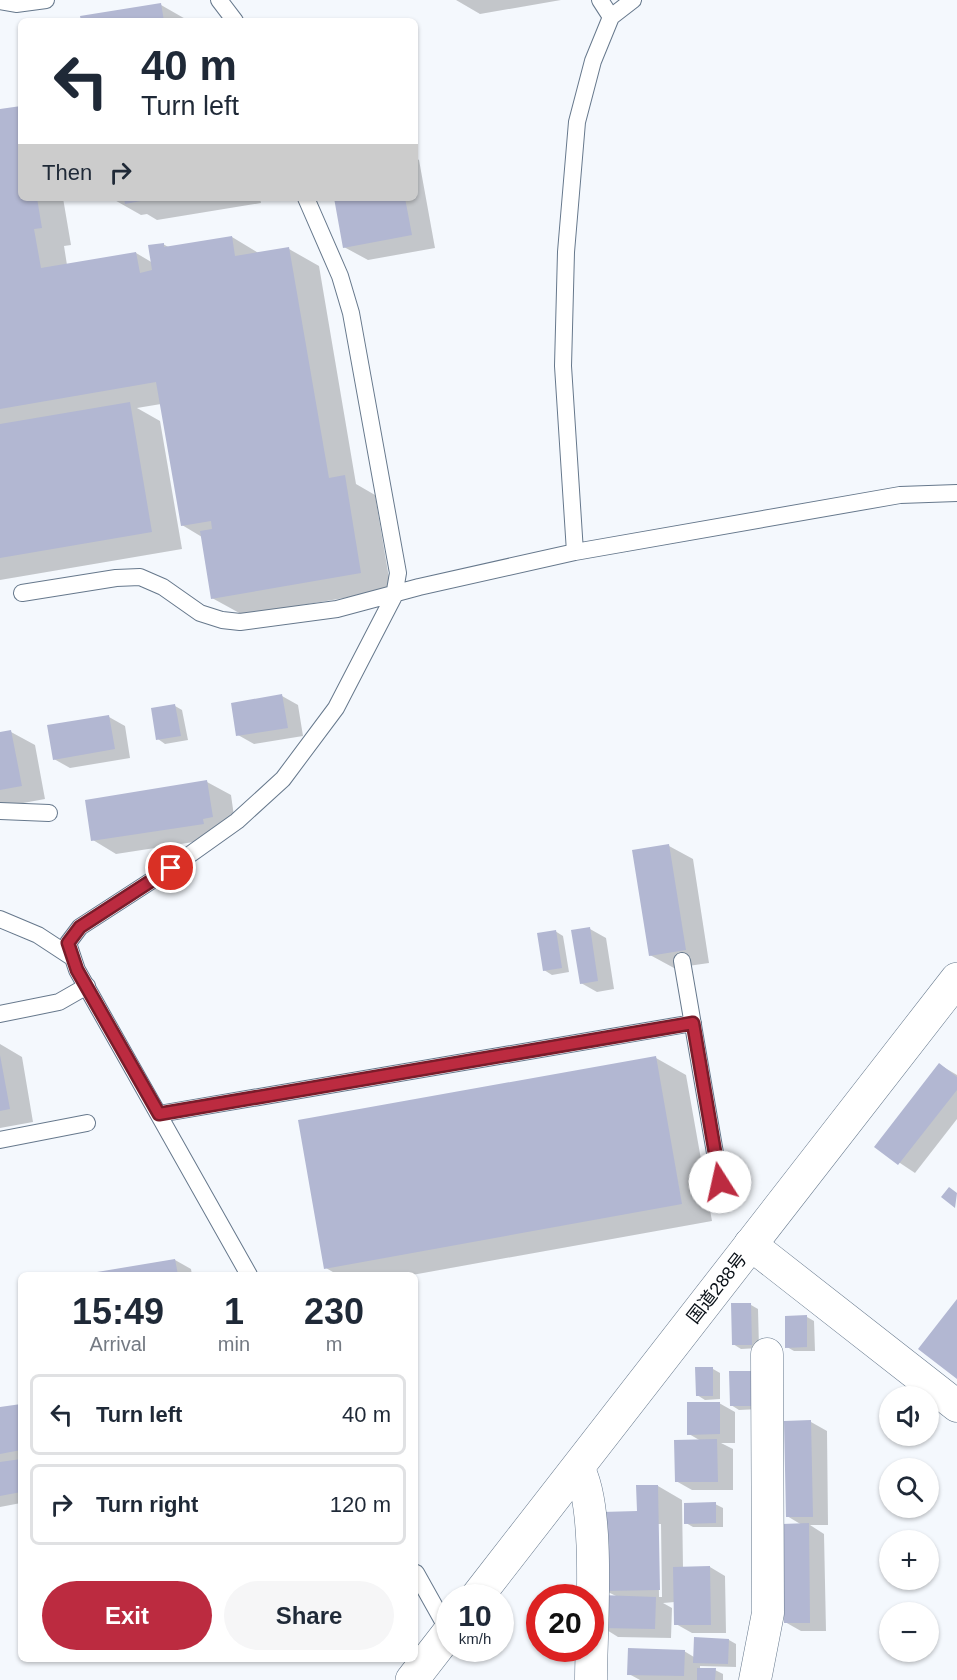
<!DOCTYPE html>
<html lang="en">
<head>
<meta charset="utf-8">
<style>
	:root { --surface:#fff; --page:#f6f6f7; --text:#1f2937; --muted:#747a83; --line:#e0e1e3; --accent:#bc2b40 }
	body { margin:0; font-family:Helvetica,"Noto Sans JP",sans-serif; background:var(--page); color:var(--text); height:100vh; display:flex; flex-direction:column; font-size:22px; white-space:nowrap }
	* { box-sizing:border-box; margin:0 }
	p { font-size:20px; color:var(--muted) }
	.icon { flex:none; width:33px; height:33px; fill:none; stroke:currentColor; stroke-width:2; stroke-linecap:round; stroke-linejoin:round }
	.map { position:relative; flex:1; overflow:hidden }
	.side { position:absolute; left:18px; top:1272px; width:400px; height:390px; display:flex; flex-direction:column; background:var(--surface); border-radius:9px; box-shadow:0 2px 4px #0004 }
	.side>* { flex:none }
	.banner { position:absolute; left:18px; top:18px; width:400px; height:183px; border-radius:9px; box-shadow:0 2px 4px #0004; background:#fff; color:var(--text); overflow:hidden }
	.buttons { position:absolute; left:879px; top:1386px; display:grid; gap:12px }
	.buttons a { display:grid; place-items:center; width:60px; height:60px; border-radius:50%; background:var(--surface); box-shadow:0 2px 4px #0004; font-size:30px }
	.speed { position:absolute; left:436px; top:1584px; display:flex; gap:12px; font-size:30px; font-weight:700; text-align:center }
	.speed>* { display:grid; place-content:center; width:78px; height:78px; border-radius:50%; background:var(--surface); box-shadow:0 2px 4px #0004; line-height:1 }
	.speed small { font-size:15px; font-weight:400 }
	.speed .limit { border:9px solid #d22; background:#fff; color:#111 }
	.pin { position:absolute; display:grid; place-items:center; width:51px; height:51px; color:#fff; margin:-26px; border:3px solid #fff; border-radius:50%; box-shadow:0 2px 6px #0007 }
	.me { position:absolute; width:66px; margin:-33px; rotate:350deg; stroke-linejoin:round; filter:drop-shadow(0 0 4px #0008) }
	.turn { display:flex; align-items:center; gap:21px; height:126px; padding:0 24px; font-size:27px }
	.turn .icon { width:78px; height:78px; stroke-width:2.5 }
	.turn b { display:block; font-size:42px; line-height:51px }
	.then { display:flex; align-items:center; height:57px; padding:0 24px; background:#0003; gap:12px; font-size:22px }
	.eta { display:flex; justify-content:space-evenly; align-items:center; height:102px; text-align:center }
	.eta b { font-size:36px; font-weight:700; line-height:42px }
	.action { display:flex; gap:12px; margin-top:auto; padding:12px 24px }
	.action a { flex:1; height:69px; border-radius:36px; background:var(--accent); color:#fff; font-size:24px; font-weight:700; line-height:69px; text-align:center }
	.action a+a { background:var(--page); color:var(--text) }
	ul { padding:0; list-style:none }
	li { display:flex; align-items:center; gap:18px; height:81px; margin:0 12px 9px; padding:0 12px; border:3px solid var(--line); border-radius:9px }
	li div { flex:1 }
	li b { display:block; font-size:22px }
	li em { font-style:normal }
	.map>svg:first-child { display:block }
</style>
</head>
<body>
<div class="map">
<svg width="957" height="1680" viewBox="0 0 957 1680">
	<rect width="100%" height="100%" fill="#f4f8fd"/>
	<path fill="#0003" fill-rule="evenodd" d="M456 0H561L480 14Z
		M161 5 189 21H82Z
		M21 108V198H63L71 245 64 246 67 265 136 253 153 263 163 244 170 248 232 237 260 254 289 249 319 266 356 484 375 495 391 590 243 615 212 598 202 537 182 525 161 404 137 408 160 421 182 549 0 580V111Z
		M416 158 419 160 435 248 368 260 344 247 335 198H416Z
		M111 198H260L261 203 157 220 147 214 141 215Z
		M282 696 298 705 303 736 254 744 238 735Z
		M175 706 182 710 188 740 165 744 158 739Z
		M109 717 125 726 130 758 70 768 54 759Z
		M11 732 35 745 45 799 7 806 0 813V734Z
		M207 782 231 795 236 830 226 837 116 854 93 840Z
		M669 846 693 859 709 963 674 968 650 955Z
		M590 929 606 938 614 989 597 992 581 983Z
		M555 931 563 936 569 972 552 975 544 970Z
		M0 1044 22 1057 33 1122 0 1128Z
		M656 1058 686 1075 712 1221 412 1275H338L326 1268Z
		M940 1065 957 1075V1119L915 1173 876 1147Z
		M175 1260 191 1269 192 1275H100Z
		M751 1305 758 1309 759 1348 741 1349 733 1344Z
		M807 1317 814 1321 815 1351H794L787 1347Z
		M713 1369 720 1373V1399L705 1400 697 1395Z
		M731 1372 760 1409 739 1410 731 1405Z
		M719 1403 735 1412V1443H721L733 1449V1490H692L676 1481 701 1441 689 1434Z
		M21 1405V1503L0 1507V1409Z
		M811 1422 827 1431 828 1525H810L824 1534 826 1631H801L785 1622 802 1525 787 1516Z
		M658 1486 682 1500 683 1568 710 1567 725 1576 726 1633H692L676 1624 675 1602 663 1603 672 1608 671 1638 618 1637 602 1627 618 1597 604 1590 638 1512V1487ZM658 1524H661L662 1597H659Z
		M715 1504 723 1508V1527H693L686 1523Z
		M729 1640 736 1644V1667L700 1666V1669L715 1670 723 1674V1680H640L629 1674 684 1651 694 1657Z"/>
	<path fill="#b2b7d2" d="M161 3 164 21H81L80 16Z
		M21 106V198H37L42 228 34 229 41 268 136 252 140 273 152 270 148 245 164 243V247L232 236 235 256 289 247 329 478 345 475 361 573 211 599 200 531 212 529 211 521 181 526 156 382 0 409V109Z
		M124 198H151V199L125 204Z
		M334 198H405L412 235 343 248Z
		M130 402 152 532 0 558V424Z
		M282 694 288 728 236 736 231 703Z
		M175 704 181 736 156 740 151 708Z
		M109 715 115 749 53 760 47 725Z
		M11 730 22 786 0 790V732Z
		M207 780 213 817 203 819 204 824 91 841 85 800Z
		M669 844 686 950 649 956 632 850Z
		M590 927 598 981 580 984 571 930Z
		M556 930 562 968 543 971 537 933Z
		M0 1055 10 1109 0 1111Z
		M656 1056 682 1204 324 1269 298 1120Z
		M939 1063 957 1077V1090L898 1165 874 1147Z
		M949 1187 957 1193 955 1208 941 1197Z
		M175 1259 178 1275H98L97 1272Z
		M957 1299V1379L918 1349Z
		M731 1303H751L752 1345H732Z
		M807 1315V1347L785 1348V1316Z
		M695 1367H713V1396H696Z
		M729 1371H753V1406H730Z
		M687 1402H720V1434L687 1435Z
		M21 1404V1450L0 1454V1407Z
		M811 1420 813 1517H786L784 1421Z
		M717 1439 718 1482H675L674 1440Z
		M21 1459V1492L0 1496V1462Z
		M636 1485H658L660 1590 603 1591 602 1512 637 1511Z
		M716 1502V1523L684 1524V1503Z
		M809 1523 810 1623H784L782 1524Z
		M710 1566 711 1625H674L673 1567Z
		M601 1595 656 1597 655 1629 600 1628Z
		M694 1637 729 1639 728 1664 693 1663Z
		M628 1648 685 1650 684 1676 627 1675Z
		M697 1668H716L715 1680H697Z"/>
	<g fill="none" stroke-linecap="round" stroke-linejoin="round">
		<defs>
			<path id="service" d="M219 0 235 21
				M600 0 611 17
				M0 1 16 4 46 0
				M575 552 563 366 566 252 577 122 593 61 611 17 633 0
				M22 593 116 578 140 577 163 587 200 613 222 620 240 622 337 609 419 587 575 552 900 495 957 493
				M0 811 49 813
				M0 919 38 935 70 956
				M682 961 720 1182
				M0 1014 59 1002 87 986
				M159 1114 693 1023
				M0 1140 87 1123
				M249 1275 77 970 68 943 80 927 171 868 237 821 283 779 336 708 394 596 398 573 351 313 340 276 306 198
				M416 1573 449 1632"/>
			<path id="minor" d="M750 1244 957 1406
				M578 1468C601 1506 591 1631 591 1680
				M755 1680 768 1613 767 1354"/>
			<path id="trunk" d="M476 1598 957 979
				M412 1680 450 1631"/>
		</defs>
		<use href="#service" stroke="#66788c" stroke-width="18"/>
		<use href="#minor" stroke="#66788c" stroke-width="33"/>
		<use href="#trunk" stroke="#66788c" stroke-width="34"/>
		<use href="#service" stroke="#fff" stroke-width="16"/>
		<use href="#minor" stroke="#fff" stroke-width="32"/>
		<use href="#trunk" stroke="#fff" stroke-width="33"/>
	</g>
	<g fill="none" stroke-linecap="round" stroke-linejoin="round">
		<defs>
			<path id="route" d="M171 868 80 927 68 943 77 970 159 1114 693 1023 720 1182"/>
		</defs>
		<use href="#route" stroke="#7a1c2a" stroke-width="15"/>
		<use href="#route" stroke="#bc2b40" stroke-width="10"/>
	</g>
	<g text-anchor="middle" dominant-baseline="central" stroke-width="6" stroke-linejoin="round" paint-order="stroke">
		<g font-size="18" fill="#080f16" stroke="#fff">
			<text transform="translate(717 1288) rotate(-52)">国道288号</text>
		</g>
	</g>
</svg>
<div class="buttons">
<a><svg class="icon" aria-label="sound" viewBox="0 0 24 24"><path d="M4 9h4l5-4v14l-5-4H4zM17 9q2 3 0 6"/></svg></a>
<a><svg class="icon" aria-label="search" viewBox="0 0 24 24"><circle cx="10" cy="10" r="6"/><path d="M15 15l6 6"/></svg></a>
<a>+</a>
<a>−</a>
</div>
<div class="speed"><div>10<small>km/h</small></div><div class="limit">20</div></div>
<div class="pin" style="left:171px;top:868px;background:#d93025"><svg class="icon" aria-label="arrive" viewBox="0 0 24 24"><path d="M6 21V4h12l-3 4 3 4H6"/></svg></div>
<svg class="me" style="left:720px;top:1182px" viewBox="-20 -20 40 40"><circle r="19" fill="#fff"/><path d="M0-13L10 11 0 6-10 11z" fill="#bc2b40"/></svg>
<div class="banner">
<div class="turn"><svg class="icon" aria-label="left" viewBox="0 0 24 24"><path d="M17 20v-9H6M10 6l-5 5 5 5"/></svg><div><b>40 m</b>Turn left</div></div>
<div class="then">Then<svg class="icon" aria-label="right" viewBox="0 0 24 24"><path d="M7 20v-9h11M14 6l5 5-5 5"/></svg></div>
</div>
<section class="side">
<div class="eta">
<div><b>15:49</b><p>Arrival</p></div>
<div><b>1</b><p>min</p></div>
<div><b>230</b><p>m</p></div>
</div>
<ul>
<li><svg class="icon" aria-label="left" viewBox="0 0 24 24"><path d="M17 20v-9H6M10 6l-5 5 5 5"/></svg><div><b>Turn left</b></div><em>40 m</em></li>
<li><svg class="icon" aria-label="right" viewBox="0 0 24 24"><path d="M7 20v-9h11M14 6l5 5-5 5"/></svg><div><b>Turn right</b></div><em>120 m</em></li>
</ul>
<div class="action"><a>Exit</a><a>Share</a></div>
</section>
</div>
</body>
</html>
